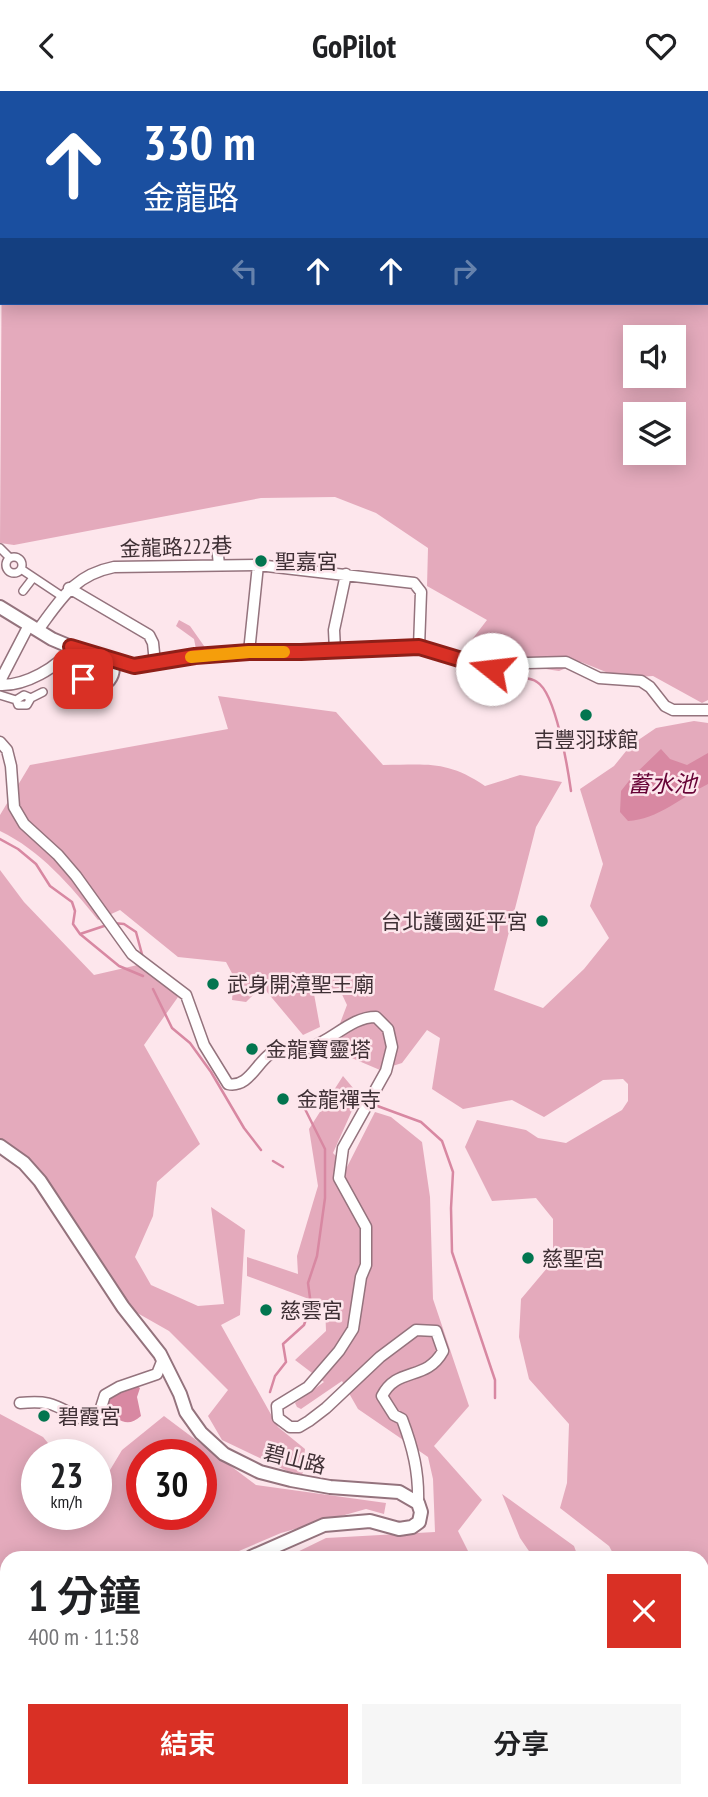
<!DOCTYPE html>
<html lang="zh-TW">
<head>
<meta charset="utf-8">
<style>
	:root { --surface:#fff; --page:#f6f6f6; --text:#202124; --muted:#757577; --accent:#d93025 }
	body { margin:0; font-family:"PT Sans Narrow","Noto Sans TC",sans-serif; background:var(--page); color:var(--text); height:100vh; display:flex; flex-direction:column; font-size:26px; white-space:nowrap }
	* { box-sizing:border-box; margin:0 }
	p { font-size:23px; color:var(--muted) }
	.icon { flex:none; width:38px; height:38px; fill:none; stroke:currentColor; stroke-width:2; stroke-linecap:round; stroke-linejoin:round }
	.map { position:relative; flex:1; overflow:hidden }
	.sheet { position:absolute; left:0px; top:1460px; width:709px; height:247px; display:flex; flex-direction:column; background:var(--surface); border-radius:21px 21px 0 0; box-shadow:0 4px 18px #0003 }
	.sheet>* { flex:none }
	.guide { position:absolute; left:0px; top:0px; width:709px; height:214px; box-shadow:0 4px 18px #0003; background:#1a4fa0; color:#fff; overflow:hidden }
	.buttons { position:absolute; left:623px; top:234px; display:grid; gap:14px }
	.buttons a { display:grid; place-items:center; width:63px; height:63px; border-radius:0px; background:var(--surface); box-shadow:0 4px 18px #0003; font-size:35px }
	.speed { position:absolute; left:21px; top:1348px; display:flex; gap:14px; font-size:35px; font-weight:700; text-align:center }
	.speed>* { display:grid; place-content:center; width:91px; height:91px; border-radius:50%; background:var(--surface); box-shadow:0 4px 18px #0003; line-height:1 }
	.speed small { font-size:18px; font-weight:400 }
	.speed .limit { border:10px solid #d22; background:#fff; color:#111 }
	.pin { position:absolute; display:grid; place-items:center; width:60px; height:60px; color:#fff; margin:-30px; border-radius:14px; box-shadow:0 4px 10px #0006 }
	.me { position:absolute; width:77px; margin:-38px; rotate:286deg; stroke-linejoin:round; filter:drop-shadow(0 0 5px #0008) }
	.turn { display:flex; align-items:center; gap:24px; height:147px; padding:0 28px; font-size:32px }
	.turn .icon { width:91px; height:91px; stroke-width:2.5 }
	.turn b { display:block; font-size:49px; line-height:60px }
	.lanes { display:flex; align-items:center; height:66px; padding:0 28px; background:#0003; justify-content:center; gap:35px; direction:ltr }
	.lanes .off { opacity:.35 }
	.round { display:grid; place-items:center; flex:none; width:74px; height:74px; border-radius:0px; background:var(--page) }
	.headline { display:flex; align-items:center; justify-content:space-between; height:119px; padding:0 28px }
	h1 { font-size:42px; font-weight:600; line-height:52px }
	.primary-button { display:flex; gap:14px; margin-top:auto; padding:14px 28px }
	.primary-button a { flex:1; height:80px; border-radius:0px; background:var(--accent); color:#fff; font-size:28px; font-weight:600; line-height:80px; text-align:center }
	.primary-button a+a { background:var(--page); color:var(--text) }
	header { display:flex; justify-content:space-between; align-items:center; height:91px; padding:0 28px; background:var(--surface); font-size:32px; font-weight:600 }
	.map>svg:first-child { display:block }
</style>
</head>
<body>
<header><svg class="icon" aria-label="back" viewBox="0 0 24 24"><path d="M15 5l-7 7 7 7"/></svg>GoPilot<svg class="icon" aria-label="heart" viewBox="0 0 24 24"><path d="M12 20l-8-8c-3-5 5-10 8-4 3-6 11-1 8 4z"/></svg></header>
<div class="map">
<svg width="708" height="1706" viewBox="0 0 708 1706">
	<rect width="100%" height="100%" fill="#fde6ec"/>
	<path fill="#e4aabc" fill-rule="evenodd" d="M0 0 44 2H2L0 84Z
		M447 0H708V609L702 612 653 585 621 587 581 571 559 580 505 572 467 555 487 529 427 495 428 457 376 422 335 406 261 407 14 454 0 452 2 138V212H707V2ZM635 247H674V285H635ZM635 324H674V362H635Z
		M179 529 190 535 209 562 197 563 194 548 176 535Z
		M87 580a9 9 0 1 1 18 0a9 9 0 1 1-18 0Z
		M218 605 336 621 383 674C428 674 446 669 485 695L520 684 562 691 536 736 494 899 543 917 584 878 609 847 590 815 603 773 580 698 614 675 631 654 656 637 694 630 708 632V1706H321V1699H702V1466H615L609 1455 560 1417 567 1392 569 1333 529 1288 519 1246 521 1208 553 1170V1128L536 1107 492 1110 465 1056 477 1029 526 1039 538 1047 566 1052 622 1019 628 1010V993L623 988 603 989 544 1026 512 1009 463 1018 432 998 440 947 427 939 402 972 380 979 347 965 339 935 347 914 339 897 314 903 320 936 303 944 262 895 246 911 232 909 234 886 226 871 178 866 120 819 98 829C71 795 40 759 0 740V724L30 674 228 638Z
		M0 779 24 811 94 884 142 873 178 906 144 954 200 1053 157 1091 153 1125 135 1166 151 1194 198 1215 224 1213 211 1116 245 1139 240 1224 221 1234 278 1336 305 1358 302 1387 222 1349 208 1325 228 1299 169 1240 125 1215 47 1087 18 1060 0 1048Z
		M343 985 359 1004 333 1062 347 1076 375 1021 391 1026 422 1051 430 1106 433 1208 469 1315 434 1355 482 1409 458 1440 471 1466H287L326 1447 435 1441 433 1388 428 1366 358 1318 342 1290 301 1318 297 1316 295 1312 324 1291 295 1269 326 1240 325 1214 247 1185V1166L298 1183 297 1165 318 1095 309 1038Z
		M0 1323 43 1346 57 1363H37V1423H96V1393L101 1394 122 1359 164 1325 256 1394 386 1412 384 1423 366 1418 281 1442 225 1466H7V1547H0ZM142 1363H201V1423H142Z
		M502 1403 574 1455 578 1466H533L520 1447Z
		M0 1612 7 1613V1664L0 1662Z
		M38 1699H119L121 1706H28Z
		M162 1699H227L232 1706H164Z"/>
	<path fill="#d888a2" d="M661 658 670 668 687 674 708 662V693C683 705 657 729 628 730L620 721 621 700 632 686Z
		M132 1291 140 1297 137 1306 141 1325C128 1337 118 1330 108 1319V1307Z"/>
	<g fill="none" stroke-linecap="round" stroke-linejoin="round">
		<path stroke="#d888a2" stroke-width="2.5" d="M516 586C522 587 532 587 537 591 556 602 568 679 571 700
			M0 748 18 758 36 773 50 795 72 811 75 820 73 833 80 843 119 875 143 885
			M113 832 124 833 136 841 143 867
			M80 843 107 834
			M153 898 172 937 190 952 211 981 244 1037 261 1059
			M372 1013 421 1031 442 1050 453 1081 451 1117 452 1161 495 1289V1307
			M273 1070 283 1076
			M270 1301 275 1285 286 1271 283 1253 304 1234 311 1214 308 1192 317 1165 325 1107V1058L305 1018
			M0 1644H7
			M96 1699 102 1706"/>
		<defs>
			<path id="pedestrian" d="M0 457 10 467
				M6 474a8 8 0 1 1 16 0a8 8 0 1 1-16 0Z
				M21 478 63 506
				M23 500 33 487
				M0 604 16 609 18 614H27L31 607 24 604 16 609
				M31 607 43 601"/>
			<path id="minor" d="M217 455 219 474
				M69 497 149 544 153 552 155 572
				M38 539C61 508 74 484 114 476L258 474 414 492 421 501 419 556
				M335 559 334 539 346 483
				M249 561 258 474
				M111 569 134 575 195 565 249 561H301L419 556 492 578 528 572 566 571 599 587 641 590 650 596 665 615 673 619H708
				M0 590 29 534
				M0 594C24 595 59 577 71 556
				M73 599 86 591
				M0 651 7 659 11 675 14 716 24 733 58 764 76 785 132 863 186 904 204 954 228 993C248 997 256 973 270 963 280 956 296 960 308 957 333 950 350 926 376 926L388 938 392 956 386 980 343 1057 339 1087 366 1136V1174L361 1186 353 1238 339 1260 308 1296 277 1315 278 1327 290 1336H299L309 1330 326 1317 380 1266 416 1239 436 1240 443 1260C426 1291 397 1275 382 1305L394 1324 402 1328C413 1357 419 1381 418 1412
				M20 1312C51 1309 54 1314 80 1327L99 1323 105 1304 119 1296 157 1283 163 1268"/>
			<path id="tertiary" d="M60 2 61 0
				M0 103 2 102
				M0 127 2 122
				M0 516 52 548 71 556 111 569C120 591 93 605 82 586 78 579 81 571 80 563L71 556
				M0 1055 24 1072 40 1090 123 1216 160 1263 180 1303 186 1321 201 1342 224 1363 260 1381 291 1389 330 1396 399 1401 418 1412 421 1421 419 1431 412 1436 399 1438 370 1430 324 1434 251 1466
				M142 1699 145 1706"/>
		</defs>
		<use href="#pedestrian" stroke="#94737d" stroke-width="10"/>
		<use href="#minor" stroke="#94737d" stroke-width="13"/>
		<use href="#tertiary" stroke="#94737d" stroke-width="16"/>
		<use href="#pedestrian" stroke="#fff" stroke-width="7"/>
		<use href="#minor" stroke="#fff" stroke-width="10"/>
		<use href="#tertiary" stroke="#fff" stroke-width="12"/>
	</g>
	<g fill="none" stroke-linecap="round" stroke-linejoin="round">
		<defs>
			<path id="route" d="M83 588 80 578 81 567 71 556 134 575 195 565 249 561H301L419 556 492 578"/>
		</defs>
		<use href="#route" stroke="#8d1f18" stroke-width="18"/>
		<use href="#route" stroke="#d93025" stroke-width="12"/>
		<path stroke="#f59e0b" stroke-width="12" d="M191 566 249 561H284"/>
	</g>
	<g fill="#02754f" stroke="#fde6ec" stroke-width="2.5">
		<circle cx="261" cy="470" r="7"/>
		<circle cx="586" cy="624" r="7"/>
		<circle cx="542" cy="830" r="7"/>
		<circle cx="213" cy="893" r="7"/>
		<circle cx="252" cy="958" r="7"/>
		<circle cx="283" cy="1008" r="7"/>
		<circle cx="528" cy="1167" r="7"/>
		<circle cx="266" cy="1219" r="7"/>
		<circle cx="44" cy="1325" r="7"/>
	</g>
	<g text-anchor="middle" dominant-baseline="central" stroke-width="5" stroke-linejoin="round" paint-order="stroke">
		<g font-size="21" fill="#3f3035" stroke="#fde6ec">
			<text transform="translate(176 456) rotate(-2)">金龍路222巷</text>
			<text transform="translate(295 1368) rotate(14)">碧山路</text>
		</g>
		<g font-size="21" fill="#3f3035" stroke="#fde6ec" text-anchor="start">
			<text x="275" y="470">聖嘉宮</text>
			<text x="586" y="648" text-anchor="middle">吉豐羽球館</text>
			<text x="528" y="830" text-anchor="end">台北護國延平宮</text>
			<text x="227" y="893">武身開漳聖王廟</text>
			<text x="266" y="958">金龍寶靈塔</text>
			<text x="297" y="1008">金龍禪寺</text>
			<text x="542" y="1167">慈聖宮</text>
			<text x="280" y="1219">慈雲宮</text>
			<text x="58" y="1325">碧霞宮</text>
		</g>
		<g font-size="23" font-style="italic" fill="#660335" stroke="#fde6ec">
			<text x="662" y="692">蓄水池</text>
		</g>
	</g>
</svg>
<div class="buttons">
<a><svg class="icon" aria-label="sound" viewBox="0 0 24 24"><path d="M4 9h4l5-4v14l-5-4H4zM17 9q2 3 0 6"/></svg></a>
<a><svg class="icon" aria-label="layers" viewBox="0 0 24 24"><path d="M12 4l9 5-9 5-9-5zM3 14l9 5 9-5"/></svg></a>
</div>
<div class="speed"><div>23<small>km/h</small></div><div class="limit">30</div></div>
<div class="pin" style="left:83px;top:588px;background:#d93025"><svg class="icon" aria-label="arrive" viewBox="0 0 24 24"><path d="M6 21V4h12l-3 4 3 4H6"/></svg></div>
<svg class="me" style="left:492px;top:578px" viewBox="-20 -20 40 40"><circle r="19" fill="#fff"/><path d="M0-13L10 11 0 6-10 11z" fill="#d93025"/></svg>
<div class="guide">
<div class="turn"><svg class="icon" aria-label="ahead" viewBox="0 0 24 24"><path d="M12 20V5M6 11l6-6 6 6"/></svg><div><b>330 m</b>金龍路</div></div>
<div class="lanes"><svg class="icon off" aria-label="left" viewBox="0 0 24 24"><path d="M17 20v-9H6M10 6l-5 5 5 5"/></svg><svg class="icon" aria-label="ahead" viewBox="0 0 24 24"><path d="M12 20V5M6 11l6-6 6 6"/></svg><svg class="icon" aria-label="ahead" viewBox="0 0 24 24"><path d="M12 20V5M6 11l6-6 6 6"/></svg><svg class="icon off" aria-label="right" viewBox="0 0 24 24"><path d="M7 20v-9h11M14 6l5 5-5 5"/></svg></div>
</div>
<section class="sheet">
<div class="headline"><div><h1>1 分鐘</h1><p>400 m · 11:58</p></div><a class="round" style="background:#d93025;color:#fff"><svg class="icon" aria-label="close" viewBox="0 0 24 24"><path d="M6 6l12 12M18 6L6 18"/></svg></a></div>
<div class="primary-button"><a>結束</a><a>分享</a></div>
</section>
</div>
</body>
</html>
